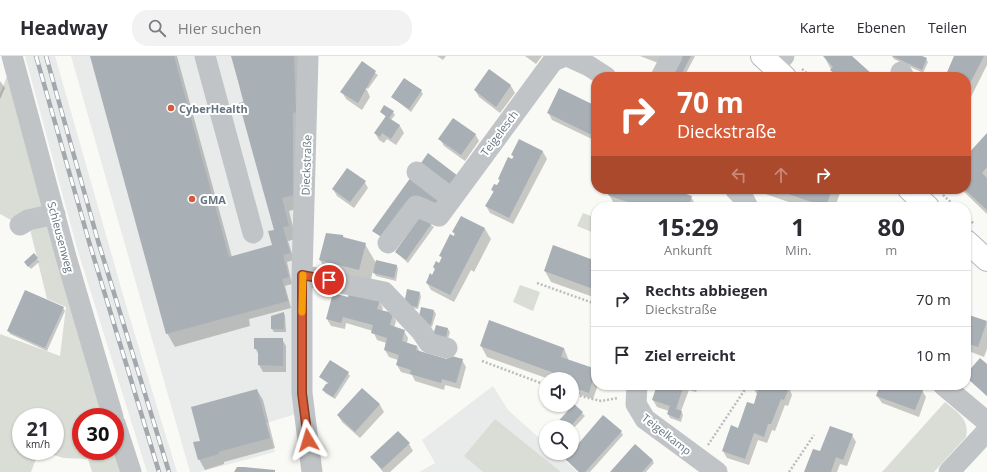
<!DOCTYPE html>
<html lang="de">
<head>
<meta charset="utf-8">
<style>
	:root { --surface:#fff; --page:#f2f2f3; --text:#2b2b33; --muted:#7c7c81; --line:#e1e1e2 }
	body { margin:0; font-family:"Open Sans",sans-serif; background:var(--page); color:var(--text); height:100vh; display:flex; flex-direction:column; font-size:15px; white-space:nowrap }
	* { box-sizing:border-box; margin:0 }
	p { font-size:13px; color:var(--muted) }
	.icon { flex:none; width:22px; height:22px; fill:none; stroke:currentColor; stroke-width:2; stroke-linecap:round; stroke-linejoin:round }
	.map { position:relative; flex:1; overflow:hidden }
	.side { position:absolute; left:591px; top:146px; width:380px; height:188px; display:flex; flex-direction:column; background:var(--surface); border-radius:16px; box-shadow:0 1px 3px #0004 }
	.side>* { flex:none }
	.banner { position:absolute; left:591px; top:16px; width:380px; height:122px; border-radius:16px; box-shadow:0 1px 3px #0004; background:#d65c39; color:#fff; overflow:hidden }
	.tools { position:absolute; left:539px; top:316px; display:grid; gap:8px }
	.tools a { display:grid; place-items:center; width:40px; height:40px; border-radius:50%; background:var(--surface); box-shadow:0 1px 3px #0004; font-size:20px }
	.speed { position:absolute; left:12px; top:352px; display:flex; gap:8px; font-size:20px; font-weight:700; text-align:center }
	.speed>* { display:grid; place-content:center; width:52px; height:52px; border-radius:50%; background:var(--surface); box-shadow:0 1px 3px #0004; line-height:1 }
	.speed small { font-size:10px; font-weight:400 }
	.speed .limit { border:6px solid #d22; background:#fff; color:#111 }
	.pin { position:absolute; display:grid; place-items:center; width:34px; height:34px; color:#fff; margin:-17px; border:2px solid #fff; border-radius:50%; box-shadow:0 1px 4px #0007 }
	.me { position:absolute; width:44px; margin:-22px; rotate:353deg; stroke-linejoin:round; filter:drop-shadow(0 0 3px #0008) }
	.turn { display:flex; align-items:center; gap:14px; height:84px; padding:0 20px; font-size:18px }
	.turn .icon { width:52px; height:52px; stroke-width:2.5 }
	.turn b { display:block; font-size:28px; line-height:34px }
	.lanes { display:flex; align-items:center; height:38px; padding:0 20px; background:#0003; justify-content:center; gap:20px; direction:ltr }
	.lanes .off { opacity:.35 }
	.eta { display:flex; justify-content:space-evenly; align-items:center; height:68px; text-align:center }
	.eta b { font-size:24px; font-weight:700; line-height:28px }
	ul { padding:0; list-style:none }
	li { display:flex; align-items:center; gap:12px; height:56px; padding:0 20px; border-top:1px solid var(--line) }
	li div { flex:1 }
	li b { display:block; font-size:15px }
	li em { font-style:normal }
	header { display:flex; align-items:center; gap:24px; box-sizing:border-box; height:56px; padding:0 20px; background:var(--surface); border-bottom:1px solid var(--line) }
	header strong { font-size:19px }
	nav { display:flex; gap:22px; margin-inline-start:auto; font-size:14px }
	.search { width:280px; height:36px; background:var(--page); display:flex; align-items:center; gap:10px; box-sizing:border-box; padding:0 14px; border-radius:16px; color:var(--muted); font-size:15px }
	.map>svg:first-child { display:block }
</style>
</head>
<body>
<header>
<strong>Headway</strong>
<div class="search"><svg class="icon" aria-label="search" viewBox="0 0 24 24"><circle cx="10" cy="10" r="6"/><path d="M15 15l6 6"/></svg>Hier suchen</div>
<nav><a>Karte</a><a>Ebenen</a><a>Teilen</a></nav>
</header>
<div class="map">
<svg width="987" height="416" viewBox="0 0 987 416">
	<rect width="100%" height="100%" fill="#f9f9f6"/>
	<path fill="#e9eaea" d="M25 0H55L128 256 177 416H147L77 192Z
		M71 0H298L296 358 266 367 275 396 200 416H190Z
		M493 330 508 354 546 388V397H556L578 416H419L435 407 422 384Z"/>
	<path fill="#d9ddd6" d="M8 18 108 361H81V395H115L124 416H92L88 403 64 402 40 395H55V361H21V395H39L31 416H0V278L60 300 66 251 47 243 28 165 20 169 0 158V38Z
		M583 157 596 162 594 177 577 170Z
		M520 229 540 236 533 255 513 246Z
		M945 346C957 356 970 363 966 381L934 416H882Z
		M495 363 561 416H483L464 400Z"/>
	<path fill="#0003" d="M91 0H177L232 201 273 190 275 175 232 0H300V152L289 155 296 183 288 185 294 204 287 206 292 228 285 230 291 252 249 263 250 270 175 291 167 277Z
		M437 0H446L443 4Z
		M525 0H542L536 8Z
		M640 0H668L658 7Z
		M677 0H695L684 21H666Z
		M824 0H850L873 21H877H835Z
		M892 0H919L926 3 928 6 923 17 894 3Z
		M955 0H987V9L971 41 967 39 966 41V21H946Z
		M362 7 378 19 368 33 354 24 353 25 367 34 370 41 362 54 346 43 342 36Z
		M489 14 511 30 515 37 500 57 479 41 475 34Z
		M0 25 5 32 0 43Z
		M421 35 423 38 411 56 392 41Z
		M596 51V85L552 64 548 56Z
		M381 56H393L395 59 391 64 400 70 404 77 396 89 387 83 384 87 379 84 375 77 386 61Z
		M475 78 479 85 465 105 444 90 440 83Z
		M987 79V158L961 133H966V102Z
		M520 84 543 96 547 103 513 168 490 157 486 150 494 137 492 134 498 131 500 125 499 123 514 102 512 99Z
		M364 125 368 132 354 152 337 140 333 133Z
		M611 133H668L691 141 697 151H620L615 149 609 139Z
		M756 133H837L840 137 835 151H803L757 135Z
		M421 161 434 171 408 207 396 196Z
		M461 161 485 173 491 183 474 216 471 214 454 246 431 234 427 227 436 215 434 211 439 208 442 203 441 200 454 182 455 179 453 176Z
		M343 180 344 182 365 188 376 207 397 210 398 213 396 225 376 220 373 215 369 231 330 221 320 204Z
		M553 191 596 206V242L551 226 545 215Z
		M34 199 39 206 31 213 27 209Z
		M420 237 421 241 418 253 407 251Z
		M348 242 379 245 383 252 382 255 392 258 396 265 394 272 404 275 408 282 407 287 417 290 420 296 447 305 462 304 466 311 460 333 445 329 444 334 415 325 412 319 401 316 397 309 398 304 389 301 385 294 386 287 377 284 373 275 346 267 345 273 331 270 327 263Z
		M63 252 65 255 47 295 10 278 8 274Z
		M434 255 436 258 432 271 421 269Z
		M284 257 285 260 286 276H274L272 273Z
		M966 259 987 267V293L984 301 966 294Z
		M436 270 448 273 450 276 446 289Z
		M282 283 286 290V316H263L259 309V299L255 292Z
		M481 290 564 292 569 305 596 314V329H598L593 343 572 336V323H549L487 301Z
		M987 309V340L966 321Z
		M348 317 350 320 335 343 325 337 324 334 330 329 320 321Z
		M658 329H699L696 336 689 334 681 355 683 359 681 366 670 362 668 358 669 355 657 351 653 344Z
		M755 329H788L792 339 788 350 785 349 775 375 772 374 767 387 758 384 749 409 727 402 723 395 754 349 758 340 753 332Z
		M881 329H907L922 334 926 341 919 361 882 347 877 340Z
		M362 333 380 349 384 356 360 382 342 366 338 359Z
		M257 334 263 344 275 392 224 406V408L205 414 199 403 201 385Z
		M574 349 585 360 572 374V371H554Z
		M621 376 623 379 590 416H579L566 403 572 396Z
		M852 379 856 386 847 410 840 408 837 416H805L820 396Z
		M546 380V386L543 383Z
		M409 388 413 395 390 416H383L371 401Z
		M652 404 654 407 646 416H611Z"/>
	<path fill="#a8afb5" d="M90 0H174L229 201 272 189 268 175 274 174 239 47 244 46 231 0H294L296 56 293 57V139L282 142 289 170 283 171 290 197 283 199 289 221 282 223 288 245 166 278Z
		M676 0H691L680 21H665Z
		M823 0H852L873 19 874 18 878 21H838L830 14 833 11Z
		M892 0H922L927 2 922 14Z
		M954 0H984L966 35V21H945Z
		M362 5 376 15 358 47 340 36Z
		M489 13 511 29 496 51 474 34Z
		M404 22 422 34 409 53 391 41Z
		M559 32 596 50V81L547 57Z
		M384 49 394 55 389 62 400 69 391 83 382 77 380 81 374 77 386 60 380 56Z
		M453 62 476 78 461 99 438 83Z
		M987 77V111L982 117 987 122V154L964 133H966V100Z
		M519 83 543 95 509 162 485 150 494 135 491 134 494 128 497 129 500 124 498 123 508 101 512 103 514 100 511 99Z
		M428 97 458 120 451 130 421 107Z
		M347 112 366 125 350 146 332 133Z
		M411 121 441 143 433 154 414 140 383 182 372 175Z
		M610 133H672L692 140 689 149 693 151H641L608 139Z
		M774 133H832L826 151Z
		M421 159 432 167 406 204 395 196Z
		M461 160 485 172 450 239 426 227 430 217 432 219 435 213 433 211 436 205 439 207 442 201 439 200 450 178 454 180 455 177 452 176Z
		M326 177 343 179V181L366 187 359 214 319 204Z
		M553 189 596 205V234L544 215Z
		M34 197 38 202 28 211 24 206Z
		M376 204 397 209 394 222 373 217Z
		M407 233 420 236 417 251 404 248Z
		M25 234 64 251 45 292 7 275Z
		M349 236 380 244 377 253 393 257 390 269 405 274 402 285 417 290 416 294 447 303 448 299 463 303 456 327 442 323 441 327 410 318 411 314 396 309 399 299 384 294 387 282 371 277 373 269 343 261 341 267 326 263 333 237 348 241Z
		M421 251 434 254 431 269 418 265Z
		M284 256V273H271V260Z
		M966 258 987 265 978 291 966 287Z
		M489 264 564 292 561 301 596 313 589 337 572 331V323H552L554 317 480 290Z
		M436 269 448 272 445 286 432 283Z
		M254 282H283V310L258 309V293H254Z
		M980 302 987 308V340L966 321V318Z
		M330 304 349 316 333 341 322 334 326 328 329 327 319 321Z
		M657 329H684L676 353 682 355 679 363 667 358 670 350 652 344Z
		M753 329H788L787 331 789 332 784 344 781 343 771 368H768L764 381 754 377 745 403 722 395 731 369 738 372 747 346 754 348 758 334 752 332Z
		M880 329H910L923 334 915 354 876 340Z
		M362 332 380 348 355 376 337 359Z
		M257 333 270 382 218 396 219 398 198 404 193 386 200 385 191 351Z
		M574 348 583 356 570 371H553Z
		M603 359 622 375 585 416H579L565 403 572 397V395Z
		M830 370 853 378 843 404 836 401 831 416H804L813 393 820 395Z
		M398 375 410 387 382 413 370 401Z
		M635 388 653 404 642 416H610Z
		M237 411H244L275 414V416H234Z"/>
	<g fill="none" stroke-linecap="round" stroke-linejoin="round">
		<defs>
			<path id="major" d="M762 0 785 21
				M909 133 928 151
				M966 185 987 204"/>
		</defs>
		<use href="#major" stroke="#b4b8bc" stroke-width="24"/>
		<path stroke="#babdbf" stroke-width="2.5" stroke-dasharray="2 2" stroke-linecap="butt" d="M802 13 811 21
			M943 139 956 151
			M966 160 974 168
			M537 227 596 248
			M482 305 546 329
			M572 338 601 345 618 342
			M708 389 748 329
			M789 416 814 379"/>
		<path stroke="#c0c4c7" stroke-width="21" d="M12 0 66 201 113 361
			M205 0 253 177
			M308 0 302 219V337L312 416
			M567 0 589 10 606 21
			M774 11 784 0
			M901 16 904 21
			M661 21 672 0
			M417 116 451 142
			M735 133 742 140 748 151
			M20 169 28 164 55 158
			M388 187 416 150 439 160 553 5 565 0
			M302 219 384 236 421 275 429 287 447 292
			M637 329 636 348 645 363 717 416
			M943 329 987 366
			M115 367 131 416
			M949 416 987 375"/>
		<use href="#major" stroke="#fff" stroke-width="22"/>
		<defs>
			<path id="rail" d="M36 0 90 189 159 416
				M46 0 98 185 169 416"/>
		</defs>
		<use href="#rail" stroke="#a2a8ad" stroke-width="4.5"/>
		<use href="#rail" stroke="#fff" stroke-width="3" stroke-dasharray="9" stroke-linecap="butt"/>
	</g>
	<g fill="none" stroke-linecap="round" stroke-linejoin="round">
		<defs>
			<path id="route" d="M308 384 302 337V219L329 224"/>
		</defs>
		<use href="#route" stroke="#8b3c25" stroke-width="10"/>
		<use href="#route" stroke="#d65c39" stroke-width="7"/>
		<path stroke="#f59e0b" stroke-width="7" d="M302 256 303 219"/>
	</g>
	<g fill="#d65c39" stroke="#fff" stroke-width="1.5">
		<circle cx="171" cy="52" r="4"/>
		<circle cx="192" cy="143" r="4"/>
	</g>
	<g text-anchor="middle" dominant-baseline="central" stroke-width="4" stroke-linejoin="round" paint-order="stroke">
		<g font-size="11" font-weight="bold" fill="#66747f" stroke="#fff" text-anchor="start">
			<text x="179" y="52">CyberHealth</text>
			<text x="200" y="143">GMA</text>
		</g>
		<g font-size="11" fill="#66747f" stroke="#fff">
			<text transform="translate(499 77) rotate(-53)">Teigelesch</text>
			<text transform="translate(306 109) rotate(-88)">Dieckstraße</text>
			<text transform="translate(61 181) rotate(75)">Schleusenweg</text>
			<text transform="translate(667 378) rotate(38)">Teigelkamp</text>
		</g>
	</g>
</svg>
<div class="tools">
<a><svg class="icon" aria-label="sound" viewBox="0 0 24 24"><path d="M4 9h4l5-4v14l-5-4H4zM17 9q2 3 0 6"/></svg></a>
<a><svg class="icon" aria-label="search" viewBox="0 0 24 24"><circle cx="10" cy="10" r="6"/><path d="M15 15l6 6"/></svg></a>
</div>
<div class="speed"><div>21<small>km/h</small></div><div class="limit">30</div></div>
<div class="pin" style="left:329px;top:224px;background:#d93025"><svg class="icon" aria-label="arrive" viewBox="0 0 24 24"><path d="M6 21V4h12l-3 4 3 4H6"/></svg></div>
<svg class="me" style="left:308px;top:384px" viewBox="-20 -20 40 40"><path d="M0-17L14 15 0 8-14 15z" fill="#d65c39" stroke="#fff" stroke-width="4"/></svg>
<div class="banner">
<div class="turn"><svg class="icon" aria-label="right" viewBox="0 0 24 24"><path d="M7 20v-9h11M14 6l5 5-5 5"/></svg><div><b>70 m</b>Dieckstraße</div></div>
<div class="lanes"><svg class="icon off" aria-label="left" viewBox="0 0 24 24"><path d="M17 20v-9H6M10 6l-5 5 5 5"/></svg><svg class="icon off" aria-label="ahead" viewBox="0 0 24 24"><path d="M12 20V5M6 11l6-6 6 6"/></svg><svg class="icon" aria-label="right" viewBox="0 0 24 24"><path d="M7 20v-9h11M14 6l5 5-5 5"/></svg></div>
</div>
<section class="side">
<div class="eta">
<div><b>15:29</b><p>Ankunft</p></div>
<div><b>1</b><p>Min.</p></div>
<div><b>80</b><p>m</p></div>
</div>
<ul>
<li><svg class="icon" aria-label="right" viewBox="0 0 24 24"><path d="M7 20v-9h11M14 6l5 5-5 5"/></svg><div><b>Rechts abbiegen</b><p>Dieckstraße</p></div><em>70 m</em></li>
<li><svg class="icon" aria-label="arrive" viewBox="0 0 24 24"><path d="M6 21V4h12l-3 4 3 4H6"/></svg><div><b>Ziel erreicht</b></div><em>10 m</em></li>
</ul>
</section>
</div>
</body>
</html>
